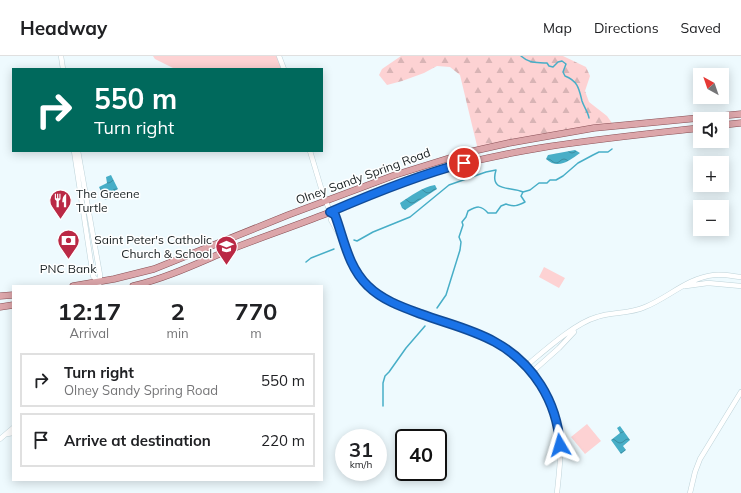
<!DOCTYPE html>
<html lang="en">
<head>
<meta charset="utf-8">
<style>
	:root { --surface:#fff; --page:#f2f2f2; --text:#202124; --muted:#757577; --line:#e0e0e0 }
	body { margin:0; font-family:Mulish,sans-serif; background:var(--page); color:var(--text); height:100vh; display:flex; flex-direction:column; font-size:15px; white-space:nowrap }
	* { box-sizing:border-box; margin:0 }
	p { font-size:13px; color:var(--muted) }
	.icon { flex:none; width:22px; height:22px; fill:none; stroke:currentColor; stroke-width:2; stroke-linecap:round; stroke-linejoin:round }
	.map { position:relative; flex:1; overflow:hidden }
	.sheet { position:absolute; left:12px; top:229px; width:311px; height:196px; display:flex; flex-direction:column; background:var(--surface); border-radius:0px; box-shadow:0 2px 10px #0003 }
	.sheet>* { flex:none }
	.guide { position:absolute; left:12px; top:12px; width:311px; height:84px; border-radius:0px; box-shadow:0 2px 10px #0003; background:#00695c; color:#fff; overflow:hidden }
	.needle { width:26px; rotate:320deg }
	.buttons { position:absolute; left:693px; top:12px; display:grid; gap:8px }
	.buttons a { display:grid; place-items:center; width:36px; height:36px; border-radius:0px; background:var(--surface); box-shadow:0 2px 10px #0003; font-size:20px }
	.speed { position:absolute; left:335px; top:373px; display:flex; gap:8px; font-size:20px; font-weight:700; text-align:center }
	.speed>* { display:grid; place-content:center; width:52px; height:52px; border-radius:50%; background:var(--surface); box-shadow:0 2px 10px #0003; line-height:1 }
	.speed small { font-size:10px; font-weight:400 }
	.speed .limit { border:2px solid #111; border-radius:6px; background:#fff; color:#111 }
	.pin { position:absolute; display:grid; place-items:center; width:34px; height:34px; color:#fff; margin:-17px; border:2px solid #fff; border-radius:50%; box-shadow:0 1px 4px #0007 }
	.me { position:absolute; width:44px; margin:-22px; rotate:353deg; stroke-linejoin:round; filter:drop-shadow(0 0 3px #0008) }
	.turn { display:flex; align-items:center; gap:14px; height:84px; padding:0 16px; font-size:18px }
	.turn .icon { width:52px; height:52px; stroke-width:2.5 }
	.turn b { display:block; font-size:28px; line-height:34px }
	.eta { display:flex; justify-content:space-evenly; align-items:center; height:68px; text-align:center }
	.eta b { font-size:24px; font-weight:700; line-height:28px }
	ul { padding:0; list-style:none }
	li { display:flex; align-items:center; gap:12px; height:54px; margin:0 8px 6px; padding:0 8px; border:2px solid var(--line); border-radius:0px }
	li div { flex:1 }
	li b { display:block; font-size:15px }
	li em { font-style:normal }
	header { display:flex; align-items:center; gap:24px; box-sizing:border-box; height:56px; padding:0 20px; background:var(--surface); border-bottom:1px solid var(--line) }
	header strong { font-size:19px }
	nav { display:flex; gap:22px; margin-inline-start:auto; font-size:14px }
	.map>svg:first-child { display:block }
</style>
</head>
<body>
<header>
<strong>Headway</strong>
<nav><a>Map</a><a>Directions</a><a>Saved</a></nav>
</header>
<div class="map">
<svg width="741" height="437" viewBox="0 0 741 437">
	<defs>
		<pattern id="forest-firs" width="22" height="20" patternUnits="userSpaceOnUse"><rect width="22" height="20" fill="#fdd2d3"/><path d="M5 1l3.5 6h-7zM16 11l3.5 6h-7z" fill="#d8b4b5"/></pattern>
		<pattern id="water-waves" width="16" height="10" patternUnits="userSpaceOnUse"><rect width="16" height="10" fill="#47aec7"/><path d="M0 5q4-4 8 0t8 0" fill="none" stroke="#3a8da1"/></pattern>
	</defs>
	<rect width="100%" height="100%" fill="#eefafe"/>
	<path fill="url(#forest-firs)" d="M401 0H563L586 11 590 20 585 35 589 46 607 60 614 70 478 94 460 19 450 11 437 10 424 17 402 25 387 29 379 19 382 13Z"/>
	<path fill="#fdd2d3" d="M153 0H279L284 13H175L155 3Z
		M544 211 565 222 559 232 539 221Z
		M587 368 601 385 585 398 571 381Z"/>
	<path fill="url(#water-waves)" d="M575 94 580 97C569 105 558 114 546 103L548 99Z
		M111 119 118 133 111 137V141L105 144 99 131 107 127 106 121Z
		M435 129 437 133 405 154 402 152 400 147C411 140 422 131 435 129Z
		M620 370 630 384 623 390 626 394 621 398 611 384 620 377 617 372Z"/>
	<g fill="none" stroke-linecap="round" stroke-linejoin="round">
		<path stroke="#47aec7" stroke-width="1.5" d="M521 0C530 8 536 6 547 7L549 10 553 11 558 6 562 5 566 8 563 16 565 20C578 25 579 33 582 45 584 51 588 56 589 62
			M354 184 357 185 373 176 410 161 449 129 486 116 496 114C489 137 511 130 523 136
			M306 206 311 202 334 193
			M437 252 446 239 460 194 461 186 459 181 463 169 462 166 466 161 468 155C477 150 481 149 488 157H496L501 150 506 148C514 151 517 150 525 146L521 140 523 136 530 134 539 127H547L550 124H556L563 120 578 107 593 99 599 96H608L612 93
			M383 350V327L385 320 389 316 406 292 425 270"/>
		<defs>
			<path id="tertiary" d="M61 0 63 13
				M279 0 284 13
				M74 95 93 220 98 226
				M78 95 100 219 99 230
				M310 95 322 135 330 156 331 164C336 173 341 182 346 192 358 218 364 231 391 246 424 260 460 269 493 285 528 302 553 338 559 376 562 396 559 417 557 437
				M330 156 335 159 341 179
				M686 230 708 227 741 230
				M526 310C544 295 575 267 597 261 612 256 630 258 645 251 668 242 687 222 714 219 722 218 732 220 741 221
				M532 316 559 292 574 276
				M7 378 13 377
				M0 383 13 372
				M690 437 695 416 700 403 741 336"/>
			<path id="primary" d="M722 69 741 67
				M73 230 114 223 154 213 288 159 395 119 469 96 509 87 594 72 741 58
				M133 230C167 222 198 207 229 194 262 181 295 170 328 157 356 146 384 133 412 123 505 91 603 83 700 72
				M0 240 13 239
				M0 251 13 249"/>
		</defs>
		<use href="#tertiary" stroke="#bed3d9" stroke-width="5.5"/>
		<use href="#primary" stroke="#895056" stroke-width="7"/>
		<use href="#tertiary" stroke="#fff" stroke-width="4.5"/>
		<use href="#primary" stroke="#dca6aa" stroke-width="6"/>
	</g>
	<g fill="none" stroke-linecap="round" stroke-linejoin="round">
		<defs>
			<path id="route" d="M464 107C418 119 374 137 330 156L335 159C344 183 348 211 368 230 382 244 402 251 421 258 445 267 472 273 495 286 533 307 557 345 560 389"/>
		</defs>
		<use href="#route" stroke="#114b97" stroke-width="10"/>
		<use href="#route" stroke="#1a73e8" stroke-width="7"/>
	</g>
	<defs>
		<symbol id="restaurant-pin" viewBox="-11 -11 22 30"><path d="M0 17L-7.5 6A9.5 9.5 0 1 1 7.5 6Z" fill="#ba2945" stroke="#fff"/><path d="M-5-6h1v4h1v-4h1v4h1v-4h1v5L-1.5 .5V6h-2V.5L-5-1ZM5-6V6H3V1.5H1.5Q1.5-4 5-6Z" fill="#fff"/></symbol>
		<symbol id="bank-pin" viewBox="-11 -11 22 30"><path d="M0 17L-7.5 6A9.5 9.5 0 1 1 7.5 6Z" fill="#ba2945" stroke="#fff"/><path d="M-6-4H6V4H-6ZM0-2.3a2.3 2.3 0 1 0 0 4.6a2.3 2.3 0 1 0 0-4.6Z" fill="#fff"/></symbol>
		<symbol id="school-pin" viewBox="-11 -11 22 30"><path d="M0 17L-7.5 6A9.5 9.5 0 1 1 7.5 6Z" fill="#ba2945" stroke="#fff"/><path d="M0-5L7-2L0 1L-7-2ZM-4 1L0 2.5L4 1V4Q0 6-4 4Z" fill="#fff"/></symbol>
	</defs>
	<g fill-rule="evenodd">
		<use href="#restaurant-pin" x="48" y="132" width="25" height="34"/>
		<use href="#bank-pin" x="56" y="172" width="25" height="34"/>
		<use href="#school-pin" x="214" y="178" width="25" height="34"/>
	</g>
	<g text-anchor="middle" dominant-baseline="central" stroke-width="3" stroke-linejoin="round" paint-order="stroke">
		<g font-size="12" fill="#192123" stroke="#fff">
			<text transform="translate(363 120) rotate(-20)">Olney Sandy Spring Road</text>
		</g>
		<g font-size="12" fill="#192123" stroke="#fff" text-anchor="start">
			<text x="76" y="137">The Greene<tspan x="76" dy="14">Turtle</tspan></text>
			<text x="212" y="183" text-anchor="end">Saint Peter's Catholic<tspan x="212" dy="14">Church &amp; School</tspan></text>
			<text x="68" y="212" text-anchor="middle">PNC Bank</text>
		</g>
	</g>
</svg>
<div class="buttons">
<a><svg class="needle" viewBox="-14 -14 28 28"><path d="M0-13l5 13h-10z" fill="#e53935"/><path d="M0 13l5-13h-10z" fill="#757577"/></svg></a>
<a><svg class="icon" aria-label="sound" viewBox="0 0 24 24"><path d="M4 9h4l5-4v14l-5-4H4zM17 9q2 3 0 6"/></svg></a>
<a>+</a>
<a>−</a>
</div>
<div class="speed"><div>31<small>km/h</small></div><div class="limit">40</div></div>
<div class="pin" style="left:464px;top:107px;background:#d93025"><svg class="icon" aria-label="arrive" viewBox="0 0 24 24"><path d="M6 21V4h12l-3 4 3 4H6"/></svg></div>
<svg class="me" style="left:560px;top:389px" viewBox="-20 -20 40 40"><path d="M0-17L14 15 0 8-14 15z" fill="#1a73e8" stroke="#fff" stroke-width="4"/></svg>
<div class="guide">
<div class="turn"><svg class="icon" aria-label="right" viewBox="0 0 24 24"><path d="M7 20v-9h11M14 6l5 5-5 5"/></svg><div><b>550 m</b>Turn right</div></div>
</div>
<section class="sheet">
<div class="eta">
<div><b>12:17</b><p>Arrival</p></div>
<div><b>2</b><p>min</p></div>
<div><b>770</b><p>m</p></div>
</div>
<ul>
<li><svg class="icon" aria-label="right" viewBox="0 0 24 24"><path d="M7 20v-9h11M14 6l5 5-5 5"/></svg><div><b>Turn right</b><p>Olney Sandy Spring Road</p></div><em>550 m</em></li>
<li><svg class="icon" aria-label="arrive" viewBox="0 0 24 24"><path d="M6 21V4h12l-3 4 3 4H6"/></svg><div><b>Arrive at destination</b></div><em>220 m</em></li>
</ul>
</section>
</div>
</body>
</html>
